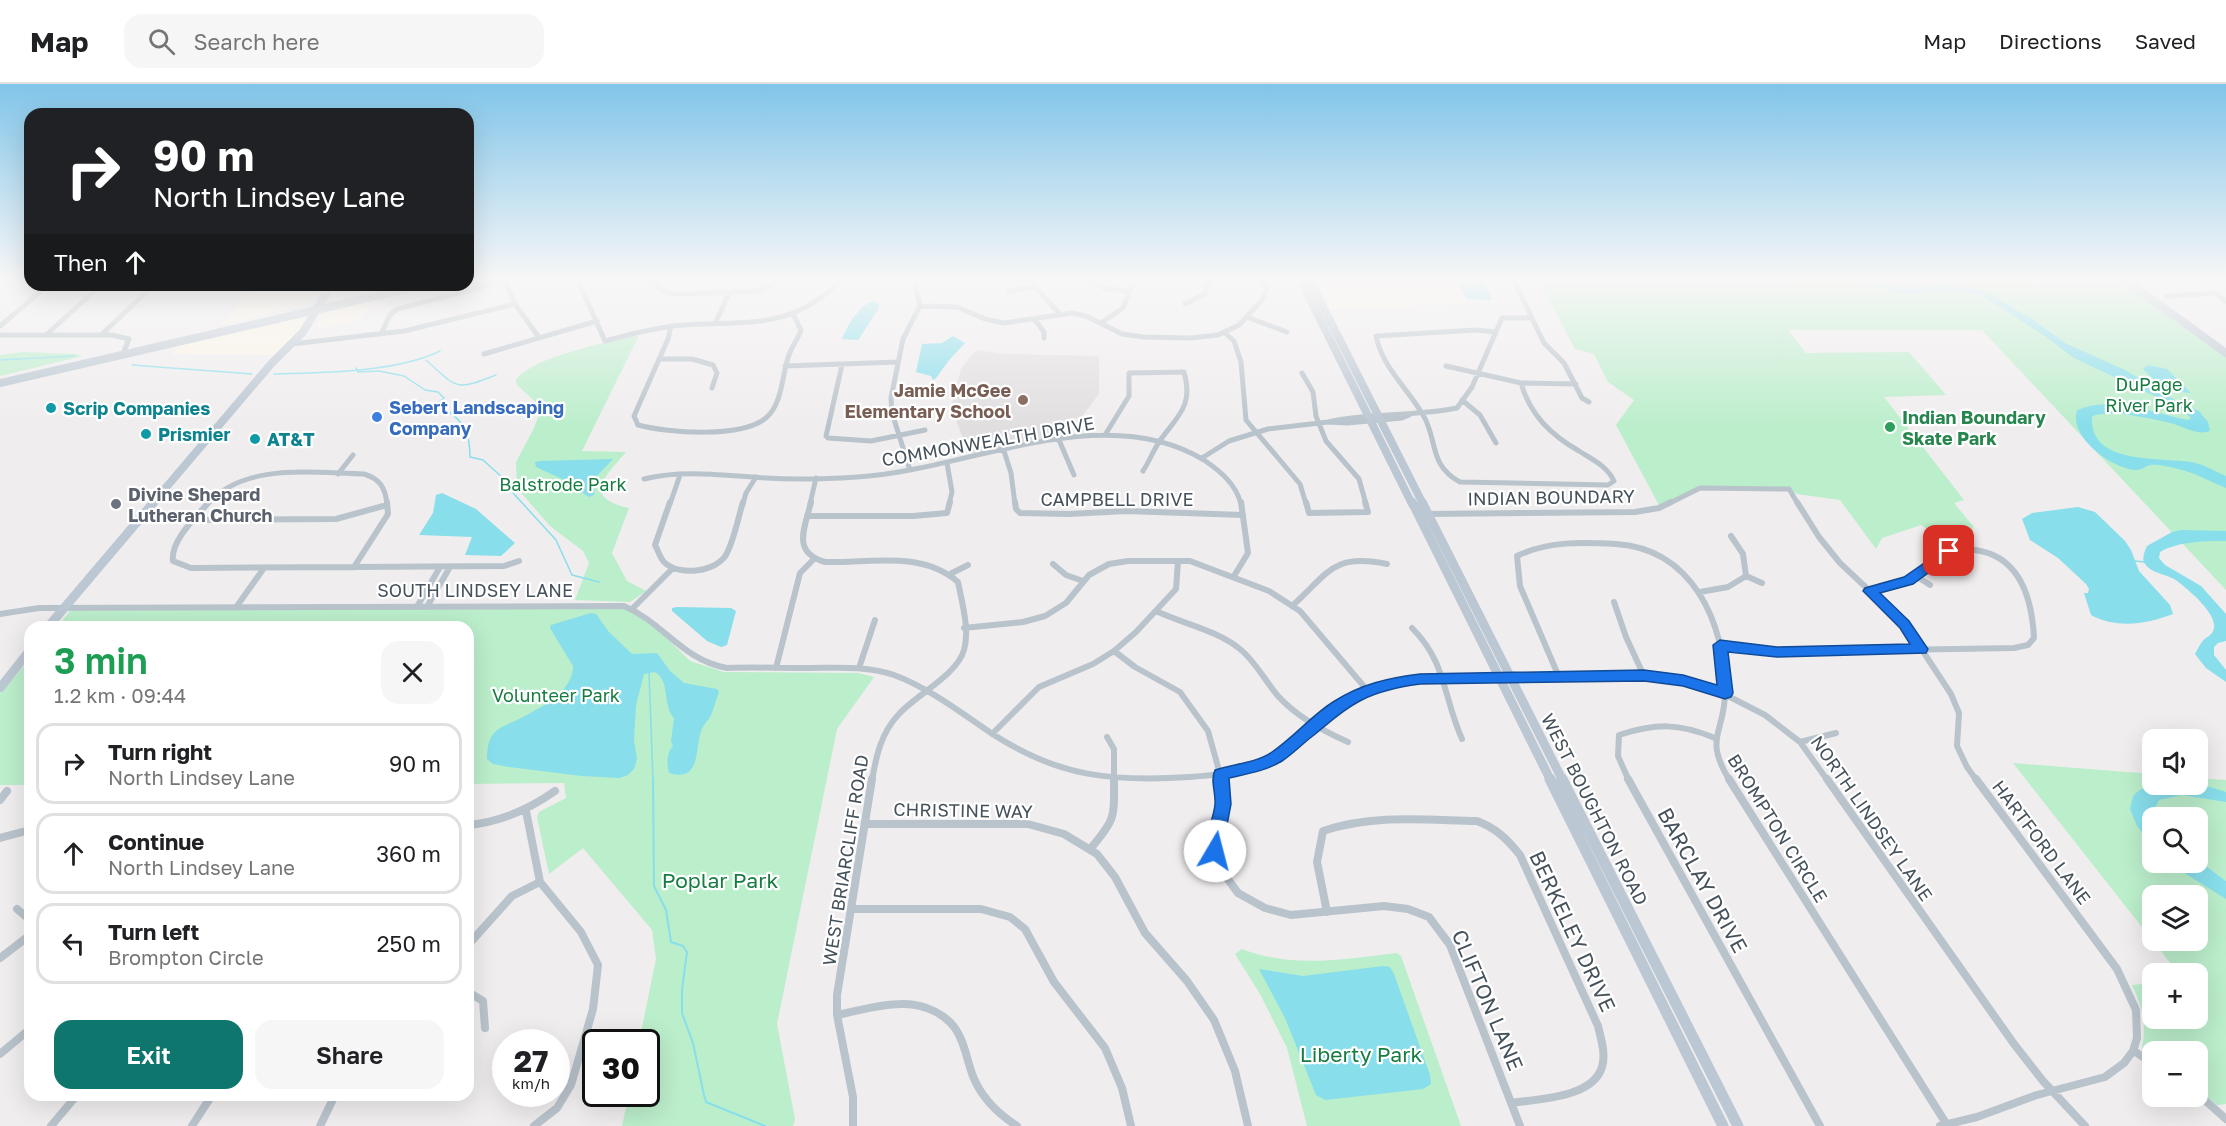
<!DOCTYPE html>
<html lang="en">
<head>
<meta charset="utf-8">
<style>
	:root { --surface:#fff; --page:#f6f6f6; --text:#202124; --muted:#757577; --line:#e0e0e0; --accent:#0f766e }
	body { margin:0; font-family:"Golos Text",sans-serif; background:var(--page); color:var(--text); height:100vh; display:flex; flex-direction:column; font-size:22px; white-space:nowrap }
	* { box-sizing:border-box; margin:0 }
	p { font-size:20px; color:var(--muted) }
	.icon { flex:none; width:33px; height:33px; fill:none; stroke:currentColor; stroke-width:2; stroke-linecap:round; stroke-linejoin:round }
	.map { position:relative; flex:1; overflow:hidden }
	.drawer { position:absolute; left:24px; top:537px; width:450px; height:480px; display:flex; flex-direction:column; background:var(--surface); border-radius:18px; box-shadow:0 6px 24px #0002 }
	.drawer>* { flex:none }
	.guide { position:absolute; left:24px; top:24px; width:450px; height:183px; border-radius:18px; box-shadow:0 6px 24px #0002; background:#202124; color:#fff; overflow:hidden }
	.buttons { position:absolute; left:2142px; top:645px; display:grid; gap:12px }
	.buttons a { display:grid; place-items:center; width:66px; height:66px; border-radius:12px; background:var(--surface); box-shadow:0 6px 24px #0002; font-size:30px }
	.speed { position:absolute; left:492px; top:945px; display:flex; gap:12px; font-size:30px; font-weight:700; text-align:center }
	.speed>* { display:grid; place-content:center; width:78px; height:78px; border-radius:50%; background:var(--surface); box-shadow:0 6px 24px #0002; line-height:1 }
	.speed small { font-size:15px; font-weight:400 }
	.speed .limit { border:3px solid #111; border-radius:9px; background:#fff; color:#111 }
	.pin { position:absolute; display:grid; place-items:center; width:51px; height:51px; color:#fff; margin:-26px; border-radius:12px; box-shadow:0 3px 9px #0006 }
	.me { position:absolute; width:66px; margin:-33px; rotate:8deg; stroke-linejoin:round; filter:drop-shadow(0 0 4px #0008) }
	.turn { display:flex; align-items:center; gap:21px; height:126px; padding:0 30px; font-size:27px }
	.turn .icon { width:78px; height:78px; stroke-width:2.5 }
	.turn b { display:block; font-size:42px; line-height:51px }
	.then { display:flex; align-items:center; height:57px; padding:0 30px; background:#0003; gap:12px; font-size:22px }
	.round { display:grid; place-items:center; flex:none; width:63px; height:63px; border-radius:18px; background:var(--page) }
	.overview { display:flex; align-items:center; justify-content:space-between; height:102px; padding:0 30px }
	h1 { font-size:36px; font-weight:600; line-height:45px; color:#1e9e55 }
	.cta { display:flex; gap:12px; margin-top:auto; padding:12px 30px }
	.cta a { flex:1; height:69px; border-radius:18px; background:var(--accent); color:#fff; font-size:24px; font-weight:600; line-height:69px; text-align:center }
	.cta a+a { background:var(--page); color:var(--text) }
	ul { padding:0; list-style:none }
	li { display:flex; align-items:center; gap:18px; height:81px; margin:0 12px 9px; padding:0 18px; border:3px solid var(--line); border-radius:18px }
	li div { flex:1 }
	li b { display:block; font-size:22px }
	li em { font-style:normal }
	header { display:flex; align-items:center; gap:36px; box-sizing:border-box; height:84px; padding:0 30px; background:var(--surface); border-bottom:2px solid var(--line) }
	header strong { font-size:28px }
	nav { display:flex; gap:33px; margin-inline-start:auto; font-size:21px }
	.search { width:420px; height:54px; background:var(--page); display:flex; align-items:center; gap:15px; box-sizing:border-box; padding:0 21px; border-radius:18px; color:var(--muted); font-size:22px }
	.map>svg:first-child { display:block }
</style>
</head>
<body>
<header>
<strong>Map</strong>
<div class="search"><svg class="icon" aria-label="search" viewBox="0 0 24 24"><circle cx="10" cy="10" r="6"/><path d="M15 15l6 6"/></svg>Search here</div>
<nav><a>Map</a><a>Directions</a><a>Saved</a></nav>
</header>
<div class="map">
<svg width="2226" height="1042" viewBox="0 0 2226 1042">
	<rect width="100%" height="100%" fill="#f0edee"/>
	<path fill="#fcf4e6" d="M1312 197H1488L1499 212V218L1330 226Z
		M252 206H318L310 220 220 241Z
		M380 214 362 234 316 245 326 225Z
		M314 227 306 243 279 271 171 270 183 258Z"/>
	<path fill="#e1dee0" d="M976 266 1005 270 1099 272V310L1082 332 1068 337 1069 350 969 370 951 323 961 285Z"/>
	<path fill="#bbeecb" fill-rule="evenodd" d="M1539 197H2124L2226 271V506L1982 246H1788L1806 269 1909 268 1946 311 1884 313 1964 416 1954 419 1973 442 1971 463H1953L1921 441 1882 454 1876 465 1840 416 1797 410 1789 405H1701L1661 425 1616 341 1634 316 1608 298 1594 270 1575 265Z
		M639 251 582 367 626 368C605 393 581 413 629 424L612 469 627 497 646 507 630 518 575 516 589 479 583 467 550 442 517 404 516 378 533 346 541 326 539 321 517 301 516 296C533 272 610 258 639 251Z
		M22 268 75 270 83 272 0 292V271Z
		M621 522 641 529 690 577 724 588 858 589 874 593 837 645 777 940 795 1035 793 1042H622L629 1010H646V958H639L656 875 652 846 583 764 549 790 537 733 539 728 566 714 564 699 468 700V543H57L70 527Z
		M30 575V701H0V610Z
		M2013 679 2152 690V700H2198V694L2226 696V1020L2217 1021 2198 1005V968H2152V974L2142 963C2147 941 2142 921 2132 901L2152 899V934H2198V890L2178 889ZM2152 734H2198V778H2152ZM2152 812H2198V856H2152Z
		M1242 865C1294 885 1343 875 1397 869L1401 872 1461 1042H1307L1287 964 1260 910 1235 870Z"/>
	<path fill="#88deeb" d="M1457 197H1483L1492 216 1466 215Z
		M1851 197 1904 203 1950 201 1979 206 1991 211 2032 235 2065 259 2125 286 2178 318 2199 327 2208 338 2210 347C2197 352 2183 342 2170 339 2154 335 2105 324 2092 333 2089 381 2158 373 2191 378 2204 380 2214 387 2226 392V404C2211 398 2194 388 2178 385 2170 383 2159 380 2150 381 2146 382 2141 386 2137 386 2113 386 2068 353 2077 326 2112 311 2153 329 2188 336L2191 334 2182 325 2074 274 2046 253 1988 215 1976 210 1949 206 1904 210Z
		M874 217 879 220V224L858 256 842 255C846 244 860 219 874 217Z
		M953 252 965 259 950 275 936 294 933 296 931 292 916 288 922 260 942 259Z
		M2148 281 2167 285 2191 309C2175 309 2153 297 2143 285Z
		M613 375 595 394 594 411 589 413 562 395 536 383 535 378 539 377Z
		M442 409 476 425 515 459 501 472 465 471 472 453 419 451 433 429 436 411Z
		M2078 423 2095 428 2125 457 2131 466 2139 487 2170 521 2173 530C2147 540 2117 545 2091 531L2084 509H2088L2089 505 2086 500 2058 474 2030 456 2022 435 2032 429Z
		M2182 446 2226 447V457C2205 457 2179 457 2160 468L2159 474 2165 481 2201 502 2226 530V557L2218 559 2214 563V571L2226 586V598L2206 584 2195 570C2197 566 2199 562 2202 558 2206 552 2212 553 2214 544 2217 529 2186 503 2174 495 2165 490 2151 489 2145 480 2141 474 2145 467 2147 462L2172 448Z
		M677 523 731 524 736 527 727 561 721 563 707 557 672 527V524Z
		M591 529 596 530 609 548 632 570 657 569 670 587 684 599 717 605 719 608C716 616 714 624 711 631 708 637 703 641 701 647 695 664 701 699 669 689 667 681 666 669 673 662L671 657 674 634C662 621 671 598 655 588L644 590 636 621 634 656 637 675 634 685 628 691 619 694 582 692 509 683 493 680 487 675C487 666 488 656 494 649 500 642 512 639 519 635 539 625 574 607 573 582L550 544 551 541Z
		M2200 700 2226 708V718L2182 711 2159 716 2150 733 2152 738V761L2137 742 2130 725C2131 722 2132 714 2134 711 2151 693 2181 704 2200 700Z
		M2172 779H2189L2226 799V815L2186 790Z
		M1383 882 1390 883 1394 890 1430 991 1431 1000 1423 1005 1325 1016 1316 1011 1285 934 1259 885 1303 892Z"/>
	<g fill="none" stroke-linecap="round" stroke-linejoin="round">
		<path stroke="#88deeb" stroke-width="1.5" d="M0 276 74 272
			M426 276C458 305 455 307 496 291
			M132 281 252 290
			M356 284 358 288 379 287 404 292 425 306 438 308 444 314 438 319 440 321
			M274 290C322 289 398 288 440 267
			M445 325C465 338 470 350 470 373L483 376 504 395 514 410 556 456 572 491 599 498
			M2135 477 2145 478
			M649 588 653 697"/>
		<path stroke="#88deeb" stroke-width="2" d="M653 695 654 802 666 826 671 858 683 862 687 868 682 906V929L693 959 704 1011 706 1018 765 1042"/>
		<path stroke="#88deeb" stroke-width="14" d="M2189 778 2226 806"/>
		<path stroke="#b9c3cb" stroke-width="5" d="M505 197 515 220 538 252
			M578 197 605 257C627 251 650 245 673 242 739 235 788 250 840 197
			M653 197 664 208 679 210 758 207 779 197
			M1033 197 1035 203 1059 229
			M1093 197 1105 205 1130 207
			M1514 197 1544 259 1564 279 1582 314 1589 318
			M1008 207 1035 203
			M2166 212 2216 209 2226 217
			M1185 220 1205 210 1208 197
			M920 222 957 223 985 235 1004 239 1072 229 1086 232 1122 250 1144 253 1191 254 1218 251 1239 241 1263 215 1266 205 1263 197
			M1247 233 1287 248
			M1035 236 1044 248V254
			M1101 239 1123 224 1131 204 1138 197
			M715 240 729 209
			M0 242 48 201
			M671 242 668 255 634 332 638 341C668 349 745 355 768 332 783 317 782 289 789 271 792 262 798 255 801 246L793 230
			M1495 248 1476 246 1376 252C1383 285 1407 303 1423 331 1438 355 1428 381 1460 398L1608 401 1614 397C1607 382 1593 376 1579 367 1551 351 1530 331 1521 299
			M1225 249 1234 257 1241 278 1246 336 1300 400 1306 420
			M102 250 154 201
			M381 250 390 231 397 225 505 197
			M0 251H112L129 255 123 270
			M46 251 101 201
			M292 260 404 247 515 220
			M484 270 597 237
			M659 275H692L713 281 717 289 712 304
			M842 281 826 352 828 354 871 357 925 346
			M785 282 898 278
			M1446 282 1521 299 1576 300
			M1302 289 1313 308 1316 332 1326 357 1359 395 1366 420
			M1462 316 1480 331 1496 359
			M1328 338C1372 328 1413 333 1457 324L1472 303 1502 234H1532
			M1105 351 1129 312V289L1184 288C1194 323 1177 332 1159 358 1153 367 1149 378 1143 387
			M1059 356 1074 391
			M1004 367 1011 389 1015 420
			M1202 374 1229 357 1268 345 1328 338 1347 339 1402 334 1409 331
			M947 379 952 408 949 420
			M910 386 892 329 891 314 903 255 920 222 914 197
			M338 390 353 371
			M644 395C685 385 725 392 766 394 796 396 827 395 857 393 965 387 1102 314 1204 376 1220 387 1236 400 1241 420
			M207 420C246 378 312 389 364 390 380 395 385 403 387 420
			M670 420 680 391
			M743 420 746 409 756 393
			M810 420 816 394
			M1668 420 1700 404 1789 405 1798 420"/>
		<path stroke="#b9c3cb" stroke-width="6" d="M209 418C196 433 170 457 173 477L191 484 354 483
			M670 418 655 461C658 466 660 474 664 478 679 493 718 488 727 469 735 453 738 434 743 418
			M811 418C805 444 791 468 825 478 870 479 921 466 958 498 962 519 970 546 964 566 957 591 916 611 899 630 881 649 876 672 872 697
			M1015 418 1016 425 1020 429 1069 430 1126 427 1243 431
			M1306 418 1309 429 1368 428 1365 418
			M1797 418 1819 453 1840 479 1905 540 1951 610 1959 629 1957 662 1967 683 1977 697
			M1425 430 1635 428 1659 424 1671 418
			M807 432H913L947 429 950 418
			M196 436 336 435 387 421
			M1053 480 1066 491 1083 497
			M354 483 388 430 387 418
			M354 483 504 482 519 477
			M952 489 968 481
			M1234 492 1248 469 1241 418
			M1746 492 1762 499
			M1916 492 1930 501
			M1700 508 1728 503 1746 492 1743 470 1731 452
			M1614 518 1626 553 1644 592
			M418 521 440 483
			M428 521 450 483
			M237 522 264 484
			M1292 522C1329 489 1332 469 1387 480
			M632 525 673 484
			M1156 527C1184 540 1216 546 1240 565 1256 578 1265 597 1278 612 1297 633 1323 647 1348 658
			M0 530 39 524 624 522C664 539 682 576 727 584 753 583 778 584 804 584 834 584 865 581 894 591 929 604 960 628 991 649 1058 693 1111 698 1190 693 1219 691 1251 688 1277 673 1302 658 1320 634 1344 618 1361 606 1382 601 1403 597L1644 592 1688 599 1728 612 1765 631 1800 658 1828 697
			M964 544 1023 538 1045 532 1066 519 1089 491 1109 480 1128 477H1190L1269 507 1300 527 1367 606
			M1412 544C1447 579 1443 613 1462 655
			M1720 562 1777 568 2014 564 2028 561 2034 554C2032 515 2020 472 1975 466 1967 465 1956 464 1948 468 1934 475 1923 487 1910 495 1899 502 1882 504 1870 507
			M1114 567 1135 583 1180 608 1208 647 1222 697
			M776 584 800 489 814 475
			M859 584 875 536
			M1559 593 1520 502 1517 472C1548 457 1582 458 1616 460 1692 465 1725 538 1725 606 1726 649 1702 652 1730 697
			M992 650 1039 603 1093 580 1114 567 1136 548 1176 505 1178 477
			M1107 653 1114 665V697
			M1800 658 1836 649
			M1629 697 1618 672 1619 651C1656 639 1679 639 1715 654"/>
		<path stroke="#b9c3cb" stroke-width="8" d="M1221 695 1223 712 1215 753 1216 773 1221 786 1238 809 1265 824 1291 831 1384 822 1408 825 1429 833 1450 861 1520 1042
			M1628 695 1820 1042
			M1729 695 1947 1041
			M1827 695 2014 960 2043 997 2085 1042
			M0 716 7 707
			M526 727 540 798 581 848 598 881 593 925 571 1001 557 1024 534 1042
			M865 740H1028L1064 750 1097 770 1115 793 1145 849 1187 897 1214 936 1235 987 1248 1042
			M468 741C501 738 528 726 555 707
			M0 754 30 746
			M1091 764C1116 734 1114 734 1114 695
			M17 825 30 836
			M852 825H981L1010 833 1025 845 1054 898 1105 964 1122 1004 1131 1042
			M1327 828 1317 778 1323 747C1373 730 1425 736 1477 737 1496 744 1507 755 1520 771L1598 942C1601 955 1606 970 1602 983 1593 1014 1538 1015 1511 1019
			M468 861 512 812 540 798
			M0 874 30 851
			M468 908 483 917 485 944
			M837 931C858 927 879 920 901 920 923 919 949 930 959 951 967 966 968 984 976 999 985 1017 1000 1031 1017 1042
			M2134 967 2152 979
			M0 970 30 945
			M2198 1010 2226 1035
			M51 1042 77 1011
			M192 1042 212 1011
			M320 1042 335 1011
			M853 1042V1013L837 931V911L872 695
			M1940 1042 1977 1033 2037 1011 2105 993 2124 979 2133 967 2137 954 2136 926 2117 885 1976 695"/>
		<path stroke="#bbc7d2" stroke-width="8" d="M1301 197 1412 420
			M1310 197 1423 420
			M2127 197 2226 269
			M0 299 424 201
			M152 420 271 280 303 248 331 201"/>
		<path stroke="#bbc7d2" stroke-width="9" d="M1412 418 1551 697
			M1422 418 1563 697
			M48 543 154 418
			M0 604 30 566"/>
		<path stroke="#bbc7d2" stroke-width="11" d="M1550 695 1723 1042
			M1562 695 1738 1042"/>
	</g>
	<linearGradient id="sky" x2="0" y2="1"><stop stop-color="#81c5e9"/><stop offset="0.57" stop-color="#f8f7f7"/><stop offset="1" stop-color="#f8f7f7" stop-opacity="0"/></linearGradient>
	<rect width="2226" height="343" fill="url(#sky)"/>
	<path fill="#1a73e8" stroke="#114b97" stroke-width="1.5" d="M1949 462 1956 467 1954 470 1913 500 1880 509 1909 537 1928 565 1926 569 1777 573 1728 568 1733 609 1731 613 1725 615 1683 602 1644 597 1420 600C1368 607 1353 618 1314 651 1303 659 1293 670 1282 677 1266 687 1246 690 1229 694L1231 720 1221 772 1215 774 1210 772C1201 755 1214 737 1215 720 1216 709 1210 696 1215 686 1233 680 1256 679 1272 668 1294 653 1311 632 1333 618 1361 600 1388 594 1420 590L1644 586 1683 591 1717 601 1713 561 1720 556 1777 563 1910 560 1900 544 1863 507 1865 504 1904 493Z"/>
	<circle fill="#8d6e63" stroke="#fff" stroke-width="2" cx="1023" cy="316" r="6"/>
	<g fill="#0f9aa8" stroke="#fff" stroke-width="2">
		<circle cx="51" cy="324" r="6"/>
		<circle cx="146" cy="350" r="6"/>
		<circle cx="255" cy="355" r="6"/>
	</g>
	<circle fill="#3f7fe0" stroke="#fff" stroke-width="2" cx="377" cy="333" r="6"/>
	<circle fill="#2e9e5b" stroke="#fff" stroke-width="2" cx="1890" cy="343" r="6"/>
	<circle fill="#6b7280" stroke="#fff" stroke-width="2" cx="116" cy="420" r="6"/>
	<g text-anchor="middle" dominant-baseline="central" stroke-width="4.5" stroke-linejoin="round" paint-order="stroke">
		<g font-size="18" fill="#177c42" stroke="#fff">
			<text x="2149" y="300">DuPage<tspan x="2149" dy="21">River Park</tspan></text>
			<text x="563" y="400">Balstrode Park</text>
			<text x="556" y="611">Volunteer Park</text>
		</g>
		<g font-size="18" font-weight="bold" fill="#785e54" stroke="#fff" text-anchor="end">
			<text x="1011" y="306">Jamie McGee<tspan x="1011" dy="21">Elementary School</tspan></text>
		</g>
		<g font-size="18" font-weight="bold" fill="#366cbe" stroke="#fff" text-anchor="start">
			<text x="389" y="323">Sebert Landscaping<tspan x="389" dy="21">Company</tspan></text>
		</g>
		<g font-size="18" font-weight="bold" fill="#0d838f" stroke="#fff" text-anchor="start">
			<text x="63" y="324">Scrip Companies</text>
			<text x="158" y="350">Prismier</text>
			<text x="267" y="355">AT&amp;T</text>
		</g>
		<g font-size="18" font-weight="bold" fill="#27864d" stroke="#fff" text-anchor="start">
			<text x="1902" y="333">Indian Boundary<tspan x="1902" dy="21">Skate Park</tspan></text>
		</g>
		<g font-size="18" fill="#46525b" stroke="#fff">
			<text transform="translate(988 357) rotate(-10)">COMMONWEALTH DRIVE</text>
			<text transform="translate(1551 413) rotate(-1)">INDIAN BOUNDARY</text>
			<text x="1117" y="415">CAMPBELL DRIVE</text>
			<text x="475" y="506">SOUTH LINDSEY LANE</text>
			<text transform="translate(1595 725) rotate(63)">WEST BOUGHTON ROAD</text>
			<text transform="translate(963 726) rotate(1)">CHRISTINE WAY</text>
			<text transform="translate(1872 734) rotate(55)">NORTH LINDSEY LANE</text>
			<text transform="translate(1778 744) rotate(58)">BROMPTON CIRCLE</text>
			<text transform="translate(2042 758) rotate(53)">HARTFORD LANE</text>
			<text transform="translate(845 776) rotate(-81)">WEST BRIARCLIFF ROAD</text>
		</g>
		<g font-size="18" font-weight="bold" fill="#5b616d" stroke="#fff" text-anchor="start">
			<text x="128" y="410">Divine Shepard<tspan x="128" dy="21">Lutheran Church</tspan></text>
		</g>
		<g font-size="21" fill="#177c42" stroke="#fff">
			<text x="720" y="796">Poplar Park</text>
			<text x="1361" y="970">Liberty Park</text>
		</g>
		<g font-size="21" fill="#46525b" stroke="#fff">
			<text transform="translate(1703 796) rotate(61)">BARCLAY DRIVE</text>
			<text transform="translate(1573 847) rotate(65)">BERKELEY DRIVE</text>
			<text transform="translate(1488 916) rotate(67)">CLIFTON LANE</text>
		</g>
	</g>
</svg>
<div class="buttons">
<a><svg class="icon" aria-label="sound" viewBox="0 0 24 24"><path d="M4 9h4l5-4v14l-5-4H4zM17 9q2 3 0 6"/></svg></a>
<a><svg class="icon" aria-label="search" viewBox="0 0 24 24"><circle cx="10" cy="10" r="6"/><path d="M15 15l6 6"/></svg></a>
<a><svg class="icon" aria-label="layers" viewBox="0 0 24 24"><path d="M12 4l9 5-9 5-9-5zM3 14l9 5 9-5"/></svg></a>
<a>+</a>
<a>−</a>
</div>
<div class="speed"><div>27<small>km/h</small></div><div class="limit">30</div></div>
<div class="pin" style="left:1949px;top:467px;background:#d93025"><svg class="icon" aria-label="arrive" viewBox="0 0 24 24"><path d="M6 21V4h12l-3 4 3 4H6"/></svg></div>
<svg class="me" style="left:1215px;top:767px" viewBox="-20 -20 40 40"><circle r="19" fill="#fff"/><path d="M0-13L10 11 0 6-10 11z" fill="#1a73e8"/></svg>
<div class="guide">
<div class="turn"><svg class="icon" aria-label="right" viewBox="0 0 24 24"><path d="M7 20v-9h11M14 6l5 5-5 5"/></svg><div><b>90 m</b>North Lindsey Lane</div></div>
<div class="then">Then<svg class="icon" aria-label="ahead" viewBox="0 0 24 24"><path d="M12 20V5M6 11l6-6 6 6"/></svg></div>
</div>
<section class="drawer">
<div class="overview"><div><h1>3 min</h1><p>1.2 km · 09:44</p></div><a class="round"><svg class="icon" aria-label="close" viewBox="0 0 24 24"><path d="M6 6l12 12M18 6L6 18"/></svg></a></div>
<ul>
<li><svg class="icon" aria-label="right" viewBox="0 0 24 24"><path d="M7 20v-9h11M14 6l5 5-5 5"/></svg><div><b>Turn right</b><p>North Lindsey Lane</p></div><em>90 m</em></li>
<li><svg class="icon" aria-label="ahead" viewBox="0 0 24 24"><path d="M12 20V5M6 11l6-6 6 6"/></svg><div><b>Continue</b><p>North Lindsey Lane</p></div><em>360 m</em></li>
<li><svg class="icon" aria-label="left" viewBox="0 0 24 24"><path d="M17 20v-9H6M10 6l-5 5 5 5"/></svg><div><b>Turn left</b><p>Brompton Circle</p></div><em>250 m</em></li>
</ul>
<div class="cta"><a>Exit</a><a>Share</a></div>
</section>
</div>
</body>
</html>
